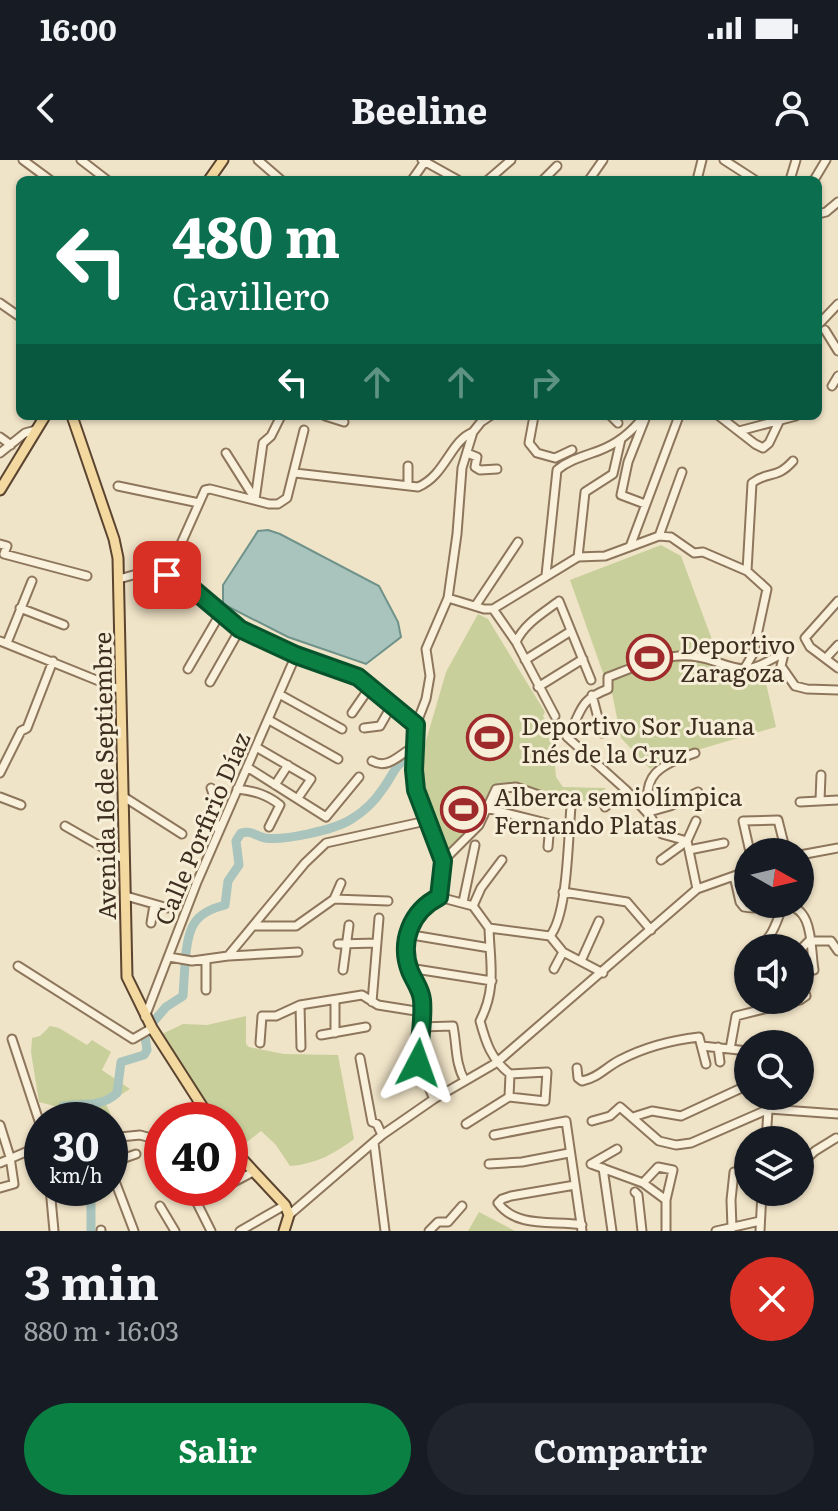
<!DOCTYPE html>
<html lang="es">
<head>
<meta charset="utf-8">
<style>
	:root { --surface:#171b24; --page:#20242c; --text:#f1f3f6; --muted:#9ea1a6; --accent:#0b8043 }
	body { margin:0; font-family:Literata,serif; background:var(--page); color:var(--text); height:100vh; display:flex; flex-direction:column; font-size:30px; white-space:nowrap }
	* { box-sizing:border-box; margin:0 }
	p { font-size:26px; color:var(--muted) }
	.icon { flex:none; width:44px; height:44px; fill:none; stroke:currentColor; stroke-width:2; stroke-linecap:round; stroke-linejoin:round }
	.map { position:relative; height:1071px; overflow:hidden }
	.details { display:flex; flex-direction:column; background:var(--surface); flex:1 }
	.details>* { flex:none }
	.guide { position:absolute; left:16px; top:16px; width:806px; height:244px; border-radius:12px; box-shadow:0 2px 6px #0004; background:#0b6e4f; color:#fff; overflow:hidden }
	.needle { width:52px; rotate:98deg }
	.tools { position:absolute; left:734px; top:678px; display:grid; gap:16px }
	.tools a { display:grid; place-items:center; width:80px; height:80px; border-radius:50%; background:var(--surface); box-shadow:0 2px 6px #0004; font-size:40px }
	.speed { position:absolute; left:24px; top:942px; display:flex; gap:16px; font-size:40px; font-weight:700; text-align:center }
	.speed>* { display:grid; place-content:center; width:104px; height:104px; border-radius:50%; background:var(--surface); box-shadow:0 2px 6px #0004; line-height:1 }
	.speed small { font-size:20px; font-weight:400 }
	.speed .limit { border:12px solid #d22; background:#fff; color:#111 }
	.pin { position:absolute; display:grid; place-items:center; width:68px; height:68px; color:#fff; margin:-34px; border-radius:16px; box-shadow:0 4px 12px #0006 }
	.me { position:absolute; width:88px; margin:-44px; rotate:4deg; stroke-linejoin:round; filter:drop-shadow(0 0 6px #0008) }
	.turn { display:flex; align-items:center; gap:28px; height:168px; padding:0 24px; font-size:36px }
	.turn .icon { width:104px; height:104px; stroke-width:2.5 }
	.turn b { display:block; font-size:56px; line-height:68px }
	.lanes { display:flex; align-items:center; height:76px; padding:0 24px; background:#0003; justify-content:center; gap:40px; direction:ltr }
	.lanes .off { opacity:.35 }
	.round { display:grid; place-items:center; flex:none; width:84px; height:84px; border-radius:42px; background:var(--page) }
	.headline { display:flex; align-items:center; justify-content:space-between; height:136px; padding:0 24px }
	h1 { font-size:48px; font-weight:700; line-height:60px }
	.action { display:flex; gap:16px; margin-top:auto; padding:16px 24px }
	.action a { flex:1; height:92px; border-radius:48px; background:var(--accent); color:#fff; font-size:32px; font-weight:700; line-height:92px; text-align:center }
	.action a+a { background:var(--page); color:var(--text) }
	.status { display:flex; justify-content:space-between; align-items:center; height:56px; padding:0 40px; background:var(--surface); direction:ltr }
	.status svg { height:22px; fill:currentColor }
	header { display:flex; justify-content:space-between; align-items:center; height:104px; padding:0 24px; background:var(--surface); font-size:36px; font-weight:700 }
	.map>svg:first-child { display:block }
</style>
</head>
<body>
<div class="status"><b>16:00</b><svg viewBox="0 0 49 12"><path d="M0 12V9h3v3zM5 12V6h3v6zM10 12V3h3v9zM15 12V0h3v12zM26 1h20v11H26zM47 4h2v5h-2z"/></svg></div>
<header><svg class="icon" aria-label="back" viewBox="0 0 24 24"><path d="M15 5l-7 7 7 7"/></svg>Beeline<svg class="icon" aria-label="person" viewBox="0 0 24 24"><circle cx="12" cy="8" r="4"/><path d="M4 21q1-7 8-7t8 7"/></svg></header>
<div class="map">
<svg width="838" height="1071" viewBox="0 0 838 1071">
	<rect width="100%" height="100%" fill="#f0e4c8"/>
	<path fill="#c9cf9b" d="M661 385 681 396 714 485 712 490 698 499C722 507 737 518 763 510L776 567 663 600 650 609 621 578 611 528 603 513 570 420Z
		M478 454 488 459 545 552 543 556 552 571 556 617 563 627 606 628 593 642 554 639 506 623 492 627 470 671 444 699 427 658 416 615 446 512Z
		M246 856V884L249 887 284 894 338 895 354 979C334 994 316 1004 290 1006L276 985 261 971 238 989 230 981V960H214L162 874 183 864 207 865Z
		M50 866 59 868 87 885 92 880 111 892 102 910 130 929 106 944 119 973 110 975V960H61L58 947 39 942 31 892 32 878 40 876Z
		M479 1052 515 1071H468Z"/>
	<path fill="#a9c4bc" stroke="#6f938a" stroke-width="2" d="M268 370 280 374 379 426 398 462 401 477 366 504 288 477 223 444V425L258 371Z
		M453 636 479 645 474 661 448 652Z"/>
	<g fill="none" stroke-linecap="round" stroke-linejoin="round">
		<path stroke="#a9c4bc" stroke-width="9" d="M185 800C189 768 192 753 225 745L228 721 239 705 236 681 241 673C252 670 255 676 265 678 284 681 333 670 350 660 362 653 374 642 382 630 392 617 394 606 408 597
			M154 861 166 847 183 836 185 804
			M62 960 61 951 63 946C83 943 101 948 117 933L121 902 144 895 147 890 145 876
			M77 1028 91 1041V1071"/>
		<defs>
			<path id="minor" d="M23 0 50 20
				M81 0 107 20
				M258 0 281 20
				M422 0 458 20
				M724 0 755 20
				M412 20 426 0
				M488 20 511 0
				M543 20 557 6
				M589 20 603 0
				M697 20 702 0
				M790 20 796 0
				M814 20 826 0
				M818 54 826 52 838 42
				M0 143 20 157
				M818 165 838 144
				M825 170 838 191
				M832 226 838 216
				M325 256 344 262
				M534 256 529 283 537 293 555 298 572 290
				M611 256 618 263
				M719 256 755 284 763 288 769 283 779 262
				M645 259 628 302 621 335 645 344
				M739 271 796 256
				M0 277 11 285
				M0 293 25 273 36 270
				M226 293 255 339
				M467 293 477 297 475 307 480 310 497 309
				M408 306V325
				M295 313 418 327C446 315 450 281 473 272
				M118 326 199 343
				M255 340 263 283 271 276 281 256
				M659 376 682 312
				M0 384 7 386 4 394 87 416
				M631 384 679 256
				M578 397 585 332 613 314 621 279
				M747 411 752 323C769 310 776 320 793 301
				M167 415 205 330 210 329 269 344H278L287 338 304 270
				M546 415 557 310C569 300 584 296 598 291 617 284 632 272 644 256
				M119 419 151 410 188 425 240 469 296 495 358 517 416 565
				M448 438 484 449H493L516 482 555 556
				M838 441 805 478 810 487 838 508
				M476 445 518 382
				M20 448 64 465
				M493 449 578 397 605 396 659 376 671 377 694 393 703 392 747 411 767 429 753 494 744 509
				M0 481 121 530
				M516 482C524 464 543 453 559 441L591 520
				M7 483 32 421
				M784 494 781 506 795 526 807 529 838 530
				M826 498 838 485
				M525 500 571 471
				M188 509 220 454
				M210 522 240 469
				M538 527 583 499
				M279 534 342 569
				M592 535 602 573
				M352 553 370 527
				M269 560 338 599
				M364 568 380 566 392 545
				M256 587 311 619 300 635
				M372 601C389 610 399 594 414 587
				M247 607 326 657 359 617
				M0 613 21 571 27 568 53 501
				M275 625 288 605
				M211 628C217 642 211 657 219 671
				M237 629C254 631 266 634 280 645L269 667
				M0 637 21 645
				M124 637 182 674
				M820 640 821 615
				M800 642 838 640
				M605 647 626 630
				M486 648 550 664 548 687
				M649 652 670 646 698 632
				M650 655C640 614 660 605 695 593
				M65 666 123 699
				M689 690 724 683
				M750 692 743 661 778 660 786 692
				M800 695 838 688
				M661 700 687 681 696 661
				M443 701 479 665 496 629 516 627 553 640
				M734 716 740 742 744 747C756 750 769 746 781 745 815 744 810 787 814 810
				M697 729 687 681 662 674 650 656 626 630 567 577C583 551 577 541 608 529V517C635 507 669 491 698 497 714 499 729 509 746 509 762 508 777 494 784 494
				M563 732 627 742 651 770
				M126 736 168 748
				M439 737 443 701 416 630 414 610 416 565 426 539 430 516 426 489 448 438 457 374 462 308 473 272 481 262 490 256
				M439 737 473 746 489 768 550 776 563 792 603 813
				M334 739 341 723
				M463 742 475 685
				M473 746 481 728 502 700
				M151 763 154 745
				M254 766H296L334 739 388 741
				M489 768C490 803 497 828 480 861 486 883 491 899 510 914L547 912 545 941 509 937
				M406 774 490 788
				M550 776C568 754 568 677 571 647
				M338 784 377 783
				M758 788C773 777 777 761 783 745
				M800 790 809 781H831L838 791
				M229 796 298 792
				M169 797 192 801 228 796 305 703 326 683 426 661
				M206 800V830
				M581 801 599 761
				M18 806 133 879 152 868
				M409 808 492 821
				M554 809 563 792
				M343 810 349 765
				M335 841V873
				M372 842 379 758
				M300 845 301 887
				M145 857 197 722 296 495
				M420 867 453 866C457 886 455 904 465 921
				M321 875 366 867
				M12 879 42 970
				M260 883 262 856H276L300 845 362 835 378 845 422 852
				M702 886 748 891
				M718 887 720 902
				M730 889 736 856 800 840 806 836 800 814
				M360 898 372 962 377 964 382 975
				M577 908 578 918 582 921C598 918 606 907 620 900 643 888 673 880 699 877L706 904
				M509 937 510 914
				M434 939 418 903 422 839 409 808 406 774 430 742 439 737
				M633 957 652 951 681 956 748 925
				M592 961 610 956 620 947 659 981 676 985 691 983 769 949 838 954
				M466 964 509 937
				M0 965 10 997 14 1024 0 1028
				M494 975 566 961 582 1071
				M110 978 140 975 162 981
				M766 980 769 936
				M374 983 385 1071
				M0 1003 42 985
				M110 1003 136 994
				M489 1004 522 1002 569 993
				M591 1004 643 1023 666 1040
				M591 1004 617 989
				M800 1005 815 991 836 978
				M110 1008 134 1071
				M603 1008 612 1071
				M643 1023 658 1007 673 1010 666 1040V1071
				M230 1024 253 1012
				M575 1025 511 1036 502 1039 498 1043C517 1069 554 1060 582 1065
				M50 1028 54 1071
				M635 1032 638 1035 642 1071
				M160 1046 175 1071
				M289 1055 382 975 434 939 496 903 697 729 748 711
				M732 1068 731 1040 734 1012
				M101 1070V1071
				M211 1071 197 1043 222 1028
				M240 1071 285 1045
				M429 1071 438 1062H448L462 1046
				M716 1071 760 1061
				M760 1071 762 1032"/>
			<path id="major" d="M209 20 223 0
				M72 256 114 379 118 398 127 817 152 868 211 960
				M0 330 45 256
				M230 986 285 1045 289 1055 284 1071"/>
		</defs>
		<use href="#minor" stroke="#8d765c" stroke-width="11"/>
		<use href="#major" stroke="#5b4430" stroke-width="13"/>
		<use href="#minor" stroke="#faf1dc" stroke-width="7"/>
		<use href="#major" stroke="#f3d9a0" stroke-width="9"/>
	</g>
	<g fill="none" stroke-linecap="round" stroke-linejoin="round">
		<defs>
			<path id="route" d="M167 415 188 425 240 469 296 495 358 517 416 565 414 610 416 630 443 701 439 737C411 751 399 782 410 811 414 821 421 829 422 840 424 860 419 883 418 903"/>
		</defs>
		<use href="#route" stroke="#07532c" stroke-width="20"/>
		<use href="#route" stroke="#0b8043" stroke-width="14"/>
	</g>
	<defs>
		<symbol id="stadium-ring" viewBox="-11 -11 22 22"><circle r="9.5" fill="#f7eed8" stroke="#9e2a2b" stroke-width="1.5"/><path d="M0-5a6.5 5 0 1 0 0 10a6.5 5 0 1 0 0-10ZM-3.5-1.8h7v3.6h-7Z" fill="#9e2a2b"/></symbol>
	</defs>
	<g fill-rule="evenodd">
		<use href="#stadium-ring" x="624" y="472" width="51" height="51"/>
		<use href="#stadium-ring" x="464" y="552" width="51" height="51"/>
		<use href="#stadium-ring" x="438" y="624" width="51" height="51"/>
	</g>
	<g text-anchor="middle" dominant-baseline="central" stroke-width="6" stroke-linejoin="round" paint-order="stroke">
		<g font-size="24" fill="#3d2e20" stroke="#f7eed8" text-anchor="start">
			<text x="680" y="483">Deportivo<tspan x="680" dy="28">Zaragoza</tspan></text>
			<text x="521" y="564">Deportivo Sor Juana<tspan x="521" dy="28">Inés de la Cruz</tspan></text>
			<text x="494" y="635">Alberca semiolímpica<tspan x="494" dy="28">Fernando Platas</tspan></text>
		</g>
		<g font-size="24" fill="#3d2e20" stroke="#f7eed8">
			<text transform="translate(103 616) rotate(-91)">Avenida 16 de Septiembre</text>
			<text transform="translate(201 668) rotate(-67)">Calle Porfirio Díaz</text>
		</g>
	</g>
</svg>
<div class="tools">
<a><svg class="needle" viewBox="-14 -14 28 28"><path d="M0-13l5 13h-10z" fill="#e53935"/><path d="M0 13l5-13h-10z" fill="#9ea1a6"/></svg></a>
<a><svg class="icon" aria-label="sound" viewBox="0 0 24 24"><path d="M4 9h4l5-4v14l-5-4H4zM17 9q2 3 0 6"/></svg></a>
<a><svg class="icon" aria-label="search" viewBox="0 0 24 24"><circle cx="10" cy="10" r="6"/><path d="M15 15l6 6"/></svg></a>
<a><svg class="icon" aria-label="layers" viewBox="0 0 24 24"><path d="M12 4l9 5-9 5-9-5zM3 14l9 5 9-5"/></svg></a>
</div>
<div class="speed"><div>30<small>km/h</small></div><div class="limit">40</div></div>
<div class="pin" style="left:167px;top:415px;background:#d93025"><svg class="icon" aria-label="arrive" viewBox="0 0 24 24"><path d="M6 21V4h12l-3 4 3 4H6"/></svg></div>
<svg class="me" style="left:418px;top:903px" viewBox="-20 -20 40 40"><path d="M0-17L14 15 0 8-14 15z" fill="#0b8043" stroke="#fff" stroke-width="4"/></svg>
<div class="guide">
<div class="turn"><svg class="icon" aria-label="left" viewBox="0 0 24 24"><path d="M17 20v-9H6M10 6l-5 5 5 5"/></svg><div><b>480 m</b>Gavillero</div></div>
<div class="lanes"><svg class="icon" aria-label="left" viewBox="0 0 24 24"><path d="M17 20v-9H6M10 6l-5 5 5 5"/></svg><svg class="icon off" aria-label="ahead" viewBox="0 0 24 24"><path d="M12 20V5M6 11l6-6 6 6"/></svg><svg class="icon off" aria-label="ahead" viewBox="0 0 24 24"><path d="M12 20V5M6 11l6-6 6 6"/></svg><svg class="icon off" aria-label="right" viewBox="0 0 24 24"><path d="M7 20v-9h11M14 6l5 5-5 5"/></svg></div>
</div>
</div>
<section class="details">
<div class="headline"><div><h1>3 min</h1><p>880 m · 16:03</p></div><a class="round" style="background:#d93025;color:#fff"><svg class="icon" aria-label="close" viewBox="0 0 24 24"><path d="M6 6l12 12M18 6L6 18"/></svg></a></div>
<div class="action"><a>Salir</a><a>Compartir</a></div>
</section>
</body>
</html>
